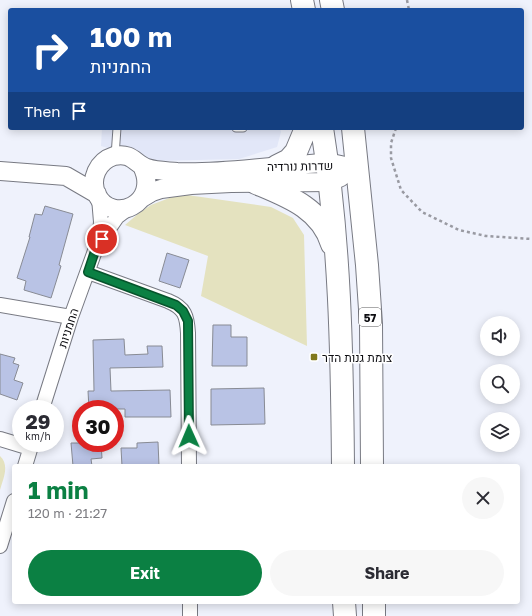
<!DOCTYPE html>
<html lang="en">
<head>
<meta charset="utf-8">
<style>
	:root { --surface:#fff; --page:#f7f7f7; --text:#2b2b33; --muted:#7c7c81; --accent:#0b8043 }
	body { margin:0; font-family:"Golos Text",Heebo,sans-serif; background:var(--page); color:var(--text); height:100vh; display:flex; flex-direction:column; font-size:15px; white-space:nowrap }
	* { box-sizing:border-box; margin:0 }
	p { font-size:13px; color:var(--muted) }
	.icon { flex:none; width:22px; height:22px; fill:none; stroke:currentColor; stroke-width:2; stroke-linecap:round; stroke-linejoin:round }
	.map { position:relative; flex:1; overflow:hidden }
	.side { position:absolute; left:12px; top:464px; width:508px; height:140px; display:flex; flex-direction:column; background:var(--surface); border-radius:4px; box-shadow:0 2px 10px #0003 }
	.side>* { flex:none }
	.hud { position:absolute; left:8px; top:8px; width:516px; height:122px; border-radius:4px; box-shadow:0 2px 10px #0003; background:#1a4fa0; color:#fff; overflow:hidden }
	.buttons { position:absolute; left:480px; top:316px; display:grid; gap:8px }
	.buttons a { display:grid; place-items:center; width:40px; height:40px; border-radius:50%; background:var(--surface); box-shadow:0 2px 10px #0003; font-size:20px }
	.speed { position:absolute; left:12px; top:400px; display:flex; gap:8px; font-size:20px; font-weight:700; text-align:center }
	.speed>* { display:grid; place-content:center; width:52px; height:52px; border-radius:50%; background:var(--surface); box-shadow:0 2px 10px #0003; line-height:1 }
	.speed small { font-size:10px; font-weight:400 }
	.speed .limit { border:6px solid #d22; background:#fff; color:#111 }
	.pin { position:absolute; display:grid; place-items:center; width:34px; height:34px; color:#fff; margin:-17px; border:2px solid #fff; border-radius:50%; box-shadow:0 1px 4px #0007 }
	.me { position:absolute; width:44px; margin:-22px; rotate:359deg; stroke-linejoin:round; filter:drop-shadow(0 0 3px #0008) }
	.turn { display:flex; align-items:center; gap:14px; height:84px; padding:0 16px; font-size:18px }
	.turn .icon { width:52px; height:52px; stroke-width:2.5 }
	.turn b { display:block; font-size:28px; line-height:34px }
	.then { display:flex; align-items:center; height:38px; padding:0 16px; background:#0003; gap:8px; font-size:15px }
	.round { display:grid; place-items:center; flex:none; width:42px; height:42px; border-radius:21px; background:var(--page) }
	.headline { display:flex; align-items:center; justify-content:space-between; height:68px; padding:0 16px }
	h1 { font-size:24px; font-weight:700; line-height:30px; color:var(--accent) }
	.cta { display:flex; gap:8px; margin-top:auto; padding:8px 16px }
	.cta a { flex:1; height:46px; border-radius:24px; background:var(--accent); color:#fff; font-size:16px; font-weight:700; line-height:46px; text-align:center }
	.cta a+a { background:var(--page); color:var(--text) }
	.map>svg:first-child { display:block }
</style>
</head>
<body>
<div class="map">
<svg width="532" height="616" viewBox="0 0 532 616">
	<rect width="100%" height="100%" fill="#eff2fc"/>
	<path fill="#e2e7f8" d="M102 128H280L281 132 277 147 239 159 154 161 101 146Z"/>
	<path fill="#e4e2bf" d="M180 194 271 207 293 218 304 235 307 346 201 296 208 256 125 225 139 213 151 205Z
		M0 456C10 465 3 479 0 490Z"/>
	<path fill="#b9c3e5" stroke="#888b94" d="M45 206 73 214 59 265 61 266 51 298 24 290 26 281 17 278 30 237H29L35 214 42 215Z
		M167 253 189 260 180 288 159 281Z
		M213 325H231V337H247V366H212Z
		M124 339 125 355 148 354 147 346H162L163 367 110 368 111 391 170 390 171 417H125V409H89L88 391H94L93 340Z
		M0 354 15 358 13 363 19 365 14 380 23 383 17 400 0 394Z
		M264 388 265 424 211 425V389Z
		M158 442 159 466H122L121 448H137V443Z
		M71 443H101L102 458 91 459 92 466H73Z"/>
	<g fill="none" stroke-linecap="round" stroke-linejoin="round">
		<defs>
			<path id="service" d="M236 128H243
				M115 156 117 128"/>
			<path id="minor" d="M99 243 117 217 130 207
				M88 272 168 301C185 308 187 316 188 333L189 466
				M0 305 71 317
				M42 409 71 317 96 248 100 233 101 222 99 198
				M0 439 30 448
				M25 466 32 443
				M0 546 14 501
				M190 602V616"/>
			<path id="tertiary" d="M142 166C161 204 112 225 97 195 89 179 98 161 114 156 132 152 135 164 147 168 156 171 167 171 177 172 217 174 258 167 298 165 308 164 318 163 328 163 338 164 348 167 358 169
				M0 171 66 176 97 194
				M142 198 152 192 161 189 191 185 231 183 330 182 341 177"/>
			<path id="trunk" d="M302 0 304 10
				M331 0 333 10
				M322 128C340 240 342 353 343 466
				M353 128 367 265 371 324 372 466
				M277 166 289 160 296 152 306 128
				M256 183C287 196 321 208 332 244
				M344 602 345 616
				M374 602V616"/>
		</defs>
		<use href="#service" stroke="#787a83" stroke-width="9"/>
		<use href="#minor" stroke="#787a83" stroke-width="16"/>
		<use href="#tertiary" stroke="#787a83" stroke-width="20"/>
		<use href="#trunk" stroke="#787a83" stroke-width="24"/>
		<path stroke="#999aa2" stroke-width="2.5" stroke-dasharray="3 3" stroke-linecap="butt" d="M407 0 409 10
			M396 128 391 143V158L401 190 422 212 459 230 486 236 532 239"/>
		<use href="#service" stroke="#fff" stroke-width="7"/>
		<use href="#minor" stroke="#fff" stroke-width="14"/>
		<use href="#tertiary" stroke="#fff" stroke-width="18"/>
		<use href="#trunk" stroke="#fff" stroke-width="22"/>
	</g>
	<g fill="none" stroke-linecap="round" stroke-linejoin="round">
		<defs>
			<path id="route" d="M102 239 96 248 88 272 176 305 183 311 188 321 189 436"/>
		</defs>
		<use href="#route" stroke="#07532c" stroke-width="10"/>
		<use href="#route" stroke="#0b8043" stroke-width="7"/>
	</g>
	<rect fill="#80781d" stroke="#fff" stroke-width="1.5" x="310" y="353" width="8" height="8" rx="2"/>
	<g text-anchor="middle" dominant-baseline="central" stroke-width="3" stroke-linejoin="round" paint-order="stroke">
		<rect fill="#fff" stroke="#565659" stroke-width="1" x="359" y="308" width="22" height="18" rx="3"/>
		<g font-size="11" font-weight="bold" fill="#0e0e12">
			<text x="370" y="317">57</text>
		</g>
		<g font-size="12" fill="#0e0e12" stroke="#fff">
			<text transform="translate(300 166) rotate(-1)">שדרות נורדיה</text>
			<text transform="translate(68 328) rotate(-72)">החמניות</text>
		</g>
		<g font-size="12" fill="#0e0e12" stroke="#fff" text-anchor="start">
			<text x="322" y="357">צומת גנות הדר</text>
		</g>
	</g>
</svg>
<div class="buttons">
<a><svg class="icon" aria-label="sound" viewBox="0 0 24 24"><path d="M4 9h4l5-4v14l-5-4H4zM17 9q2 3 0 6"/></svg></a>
<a><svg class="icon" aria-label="search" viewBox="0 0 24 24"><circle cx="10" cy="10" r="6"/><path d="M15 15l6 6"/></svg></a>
<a><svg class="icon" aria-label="layers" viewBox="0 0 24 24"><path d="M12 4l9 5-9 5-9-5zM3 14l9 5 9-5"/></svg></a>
</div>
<div class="speed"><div>29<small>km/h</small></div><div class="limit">30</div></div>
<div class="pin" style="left:102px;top:239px;background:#d93025"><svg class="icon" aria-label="arrive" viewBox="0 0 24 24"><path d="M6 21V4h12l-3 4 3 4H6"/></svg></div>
<svg class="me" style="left:189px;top:436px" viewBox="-20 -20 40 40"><path d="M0-17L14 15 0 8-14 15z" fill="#0b8043" stroke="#fff" stroke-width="4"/></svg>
<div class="hud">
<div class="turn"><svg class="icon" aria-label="right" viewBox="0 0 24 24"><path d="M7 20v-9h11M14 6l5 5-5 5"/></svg><div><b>100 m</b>החמניות</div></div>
<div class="then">Then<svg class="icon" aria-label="arrive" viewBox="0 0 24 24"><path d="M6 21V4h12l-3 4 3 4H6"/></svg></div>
</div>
<section class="side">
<div class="headline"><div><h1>1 min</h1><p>120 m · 21:27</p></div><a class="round"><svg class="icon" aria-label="close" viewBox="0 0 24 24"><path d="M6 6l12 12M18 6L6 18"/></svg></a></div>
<div class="cta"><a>Exit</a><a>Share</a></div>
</section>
</div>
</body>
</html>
